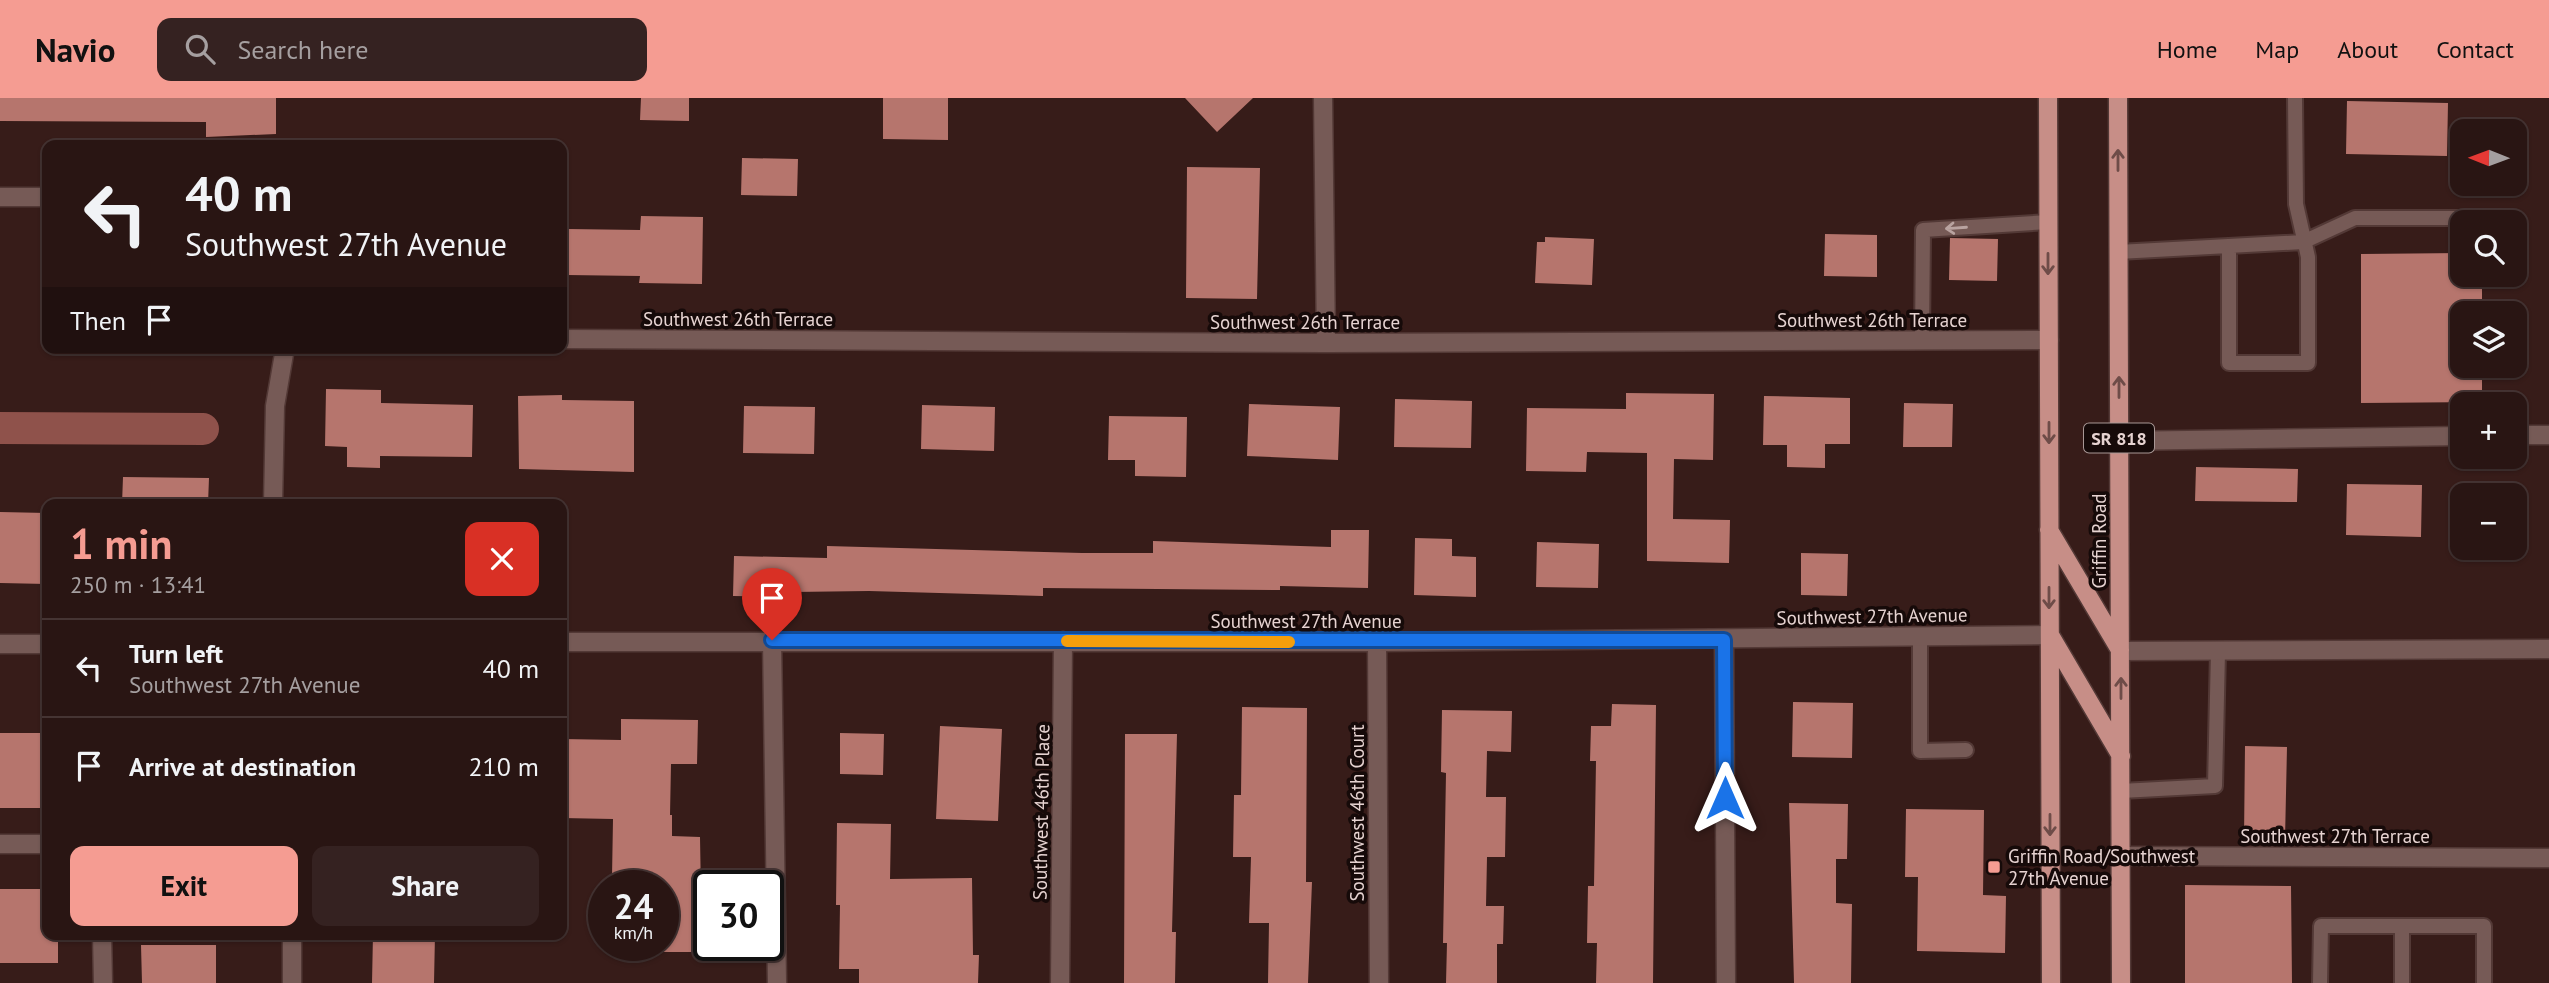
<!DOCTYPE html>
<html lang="en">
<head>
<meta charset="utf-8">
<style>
	:root { --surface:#291513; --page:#352221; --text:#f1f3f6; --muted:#a59fa0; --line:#453433; --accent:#f59c92 }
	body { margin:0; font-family:"PT Sans",sans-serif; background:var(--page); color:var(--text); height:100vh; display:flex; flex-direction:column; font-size:26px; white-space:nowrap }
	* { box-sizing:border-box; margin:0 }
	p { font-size:23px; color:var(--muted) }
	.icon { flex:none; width:38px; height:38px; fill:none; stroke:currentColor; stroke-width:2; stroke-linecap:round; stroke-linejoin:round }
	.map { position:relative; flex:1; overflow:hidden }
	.details { position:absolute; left:42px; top:401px; width:525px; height:441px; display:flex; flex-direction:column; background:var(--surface); border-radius:14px; box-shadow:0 2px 5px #0004,0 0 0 2px var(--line) }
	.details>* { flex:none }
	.top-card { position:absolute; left:42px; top:42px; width:525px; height:214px; border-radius:14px; box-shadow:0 2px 5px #0004,0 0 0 2px var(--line); background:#291513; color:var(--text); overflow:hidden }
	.needle { width:46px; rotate:271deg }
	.tools { position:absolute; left:2450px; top:21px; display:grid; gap:14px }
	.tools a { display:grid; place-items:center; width:77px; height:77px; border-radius:14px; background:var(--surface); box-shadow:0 2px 5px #0004,0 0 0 2px var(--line); font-size:35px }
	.speed { position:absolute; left:588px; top:772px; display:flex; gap:14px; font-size:35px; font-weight:700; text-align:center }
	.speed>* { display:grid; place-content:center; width:91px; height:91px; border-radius:50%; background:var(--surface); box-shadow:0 2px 5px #0004,0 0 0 2px var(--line); line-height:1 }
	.speed small { font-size:18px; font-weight:400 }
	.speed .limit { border:4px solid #111; border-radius:10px; background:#fff; color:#111 }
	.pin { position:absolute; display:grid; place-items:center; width:60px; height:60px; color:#fff; margin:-72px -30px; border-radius:50% 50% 50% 0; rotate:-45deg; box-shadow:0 0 7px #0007 }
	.pin .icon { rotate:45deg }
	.me { position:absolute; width:77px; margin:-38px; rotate:0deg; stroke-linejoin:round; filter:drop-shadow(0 0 5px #0008) }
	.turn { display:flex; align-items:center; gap:24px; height:147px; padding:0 28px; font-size:32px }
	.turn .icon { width:91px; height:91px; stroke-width:2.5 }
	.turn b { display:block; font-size:49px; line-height:60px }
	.then { display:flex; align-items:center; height:66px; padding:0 28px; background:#0003; gap:14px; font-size:26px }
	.round { display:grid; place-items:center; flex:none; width:74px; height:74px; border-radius:14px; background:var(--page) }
	.summary { display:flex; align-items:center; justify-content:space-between; height:119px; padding:0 28px }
	h1 { font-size:42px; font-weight:600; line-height:52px; color:var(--accent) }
	.cta { display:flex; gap:14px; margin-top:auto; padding:14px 28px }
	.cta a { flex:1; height:80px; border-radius:14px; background:var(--accent); color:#111; font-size:28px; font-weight:600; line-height:80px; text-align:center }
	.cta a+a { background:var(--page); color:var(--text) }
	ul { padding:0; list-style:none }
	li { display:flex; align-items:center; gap:21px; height:98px; padding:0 28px; border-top:2px solid var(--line) }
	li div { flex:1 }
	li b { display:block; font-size:26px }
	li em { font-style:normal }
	header { display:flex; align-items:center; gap:42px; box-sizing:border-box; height:98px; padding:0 35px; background:var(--accent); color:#111 }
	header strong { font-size:33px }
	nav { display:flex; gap:38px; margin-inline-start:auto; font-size:24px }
	.search { width:490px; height:63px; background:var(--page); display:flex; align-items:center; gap:18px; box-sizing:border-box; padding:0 24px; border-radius:14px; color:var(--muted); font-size:26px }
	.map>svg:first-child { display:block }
</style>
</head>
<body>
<header>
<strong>Navio</strong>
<div class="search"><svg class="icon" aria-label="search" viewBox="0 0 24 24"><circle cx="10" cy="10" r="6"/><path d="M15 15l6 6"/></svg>Search here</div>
<nav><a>Home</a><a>Map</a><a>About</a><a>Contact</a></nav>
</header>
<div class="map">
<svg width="2549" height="885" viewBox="0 0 2549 885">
	<rect width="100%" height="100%" fill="#371c19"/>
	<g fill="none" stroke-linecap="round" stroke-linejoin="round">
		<path stroke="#8f524b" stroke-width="32" d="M0 330 203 331"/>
	</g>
	<path fill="#b6756d" d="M0 0H276V36L206 39V24L0 23Z
		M641 0H689V23L640 22Z
		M883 0H948V42L883 41Z
		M1185 0H1253L1217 34Z
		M2347 3 2448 5 2447 58 2346 56Z
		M742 60 798 61 797 98 741 97Z
		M1187 69 1260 70 1257 201 1186 200Z
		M641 118 703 119 702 186 639 185 640 178 567 177 568 131 640 132Z
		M1825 136 1877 137V179L1824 178Z
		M1545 139 1594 141 1592 187 1535 185 1537 144H1545Z
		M1950 140 1998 141 1997 183 1949 182Z
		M2462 155V177H2482V215H2462V268H2482V304L2361 305V156Z
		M326 291 381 292V305L473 307 472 359 380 358V370L347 369V349L325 348Z
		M1626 295 1714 296 1713 362 1674 361 1673 421 1730 422 1729 465 1647 463V355L1587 354 1586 374 1526 373 1527 310 1626 311Z
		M562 297V302L634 303V374L519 371 518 298Z
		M1764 298 1850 300V346H1825V370L1787 369V347H1763Z
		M1395 301 1472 303 1471 350 1394 349Z
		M1904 305 1953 306 1952 349H1903Z
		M1249 306 1340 309 1338 362 1247 358Z
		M922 307 995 309 994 353 921 351Z
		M744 308 815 309 814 356 743 355Z
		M1109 318 1187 319 1186 379 1135 378V362H1108Z
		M2196 369 2298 371 2297 404 2195 403Z
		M123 379 209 380 208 406H122Z
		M2347 386 2422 387 2421 439 2346 437Z
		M0 414 47 415V486L0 485Z
		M1331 432H1369L1368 490 1280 488V492L1043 490V498L869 493 793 494 792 499 733 498 734 458 827 460V448L1082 455H1153V443L1331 449Z
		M1415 440 1452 441V458L1476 459V499L1414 497Z
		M1537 444 1599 446 1598 490 1536 489Z
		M1801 455 1848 456 1847 498 1801 497Z
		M1793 604 1853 605 1852 660 1792 659Z
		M1612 606 1656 607 1653 885H1596L1597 845H1587L1588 788H1594L1596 663H1590L1591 628H1611Z
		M1242 609 1307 610 1306 784H1312L1308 885H1268L1269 825H1249L1251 759H1233L1234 697H1241Z
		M1442 612 1512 613 1511 654 1487 653 1486 699H1506L1505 759H1487L1486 808H1504L1503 846H1497V885H1446L1447 845H1443L1446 675 1441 674Z
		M621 621 698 622 697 666H671L670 717H672V738L700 739 702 854H663V780L612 779 613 721 562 720V641L621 642Z
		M940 628 1002 631 998 723 936 721Z
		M0 635H47V710H0Z
		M840 635 884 636 883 677 840 676Z
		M1125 636H1177L1172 834H1176L1175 885H1124Z
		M2245 648 2287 649 2285 742 2244 741Z
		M1789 705 1848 706 1847 761H1836V805L1852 806 1851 885H1794Z
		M1906 711 1984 712 1983 797 2006 798 2005 855 1917 853 1918 779H1905Z
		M837 725 891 726 890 781 972 780 973 857H979L978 885H859V871H839L840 807H836Z
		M2185 787 2291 788 2292 885H2185Z
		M0 791H47V836H58V865H0Z
		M373 836H435L434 885H372Z
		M141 847H216V885H142Z"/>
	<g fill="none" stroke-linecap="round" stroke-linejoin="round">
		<defs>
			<path id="lane" d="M2229 148V265H2308V159L2296 106 2295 0
				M2118 154 2303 144 2355 120H2459
				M1922 243 1923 132 2048 124
				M1920 539V653L1966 652
				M2121 693 2215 688 2218 553
				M2320 885 2321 828H2484V885
				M2402 885V828"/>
			<path id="street" d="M1323 0 1326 245
				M0 99H47
				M562 241 1326 245 2049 242
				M2515 337H2549
				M2119 343 2462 338
				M273 406 275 308 285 250
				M772 542 777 885
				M1724 542 1726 885
				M562 544H1377L2050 537
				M1377 544 1379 885
				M0 546H47
				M2121 553 2549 551
				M0 746H47
				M2121 758 2549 760
				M102 836 103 885
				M292 836V885
				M1060 885 1063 543"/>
			<path id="primary" d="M2048 0 2051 885
				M2118 0 2121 885
				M2049 432 2120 552
				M2050 537 2121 658"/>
		</defs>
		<use href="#lane" stroke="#533936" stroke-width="18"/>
		<use href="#street" stroke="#533936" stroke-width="21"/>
		<use href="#primary" stroke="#533936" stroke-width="21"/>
		<use href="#lane" stroke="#765a56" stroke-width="14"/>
		<use href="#street" stroke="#765a56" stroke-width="18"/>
		<use href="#primary" stroke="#c78e87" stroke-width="18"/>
	</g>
	<defs><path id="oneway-shaft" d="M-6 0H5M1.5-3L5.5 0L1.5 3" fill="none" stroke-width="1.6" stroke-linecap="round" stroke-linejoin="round" transform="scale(1.75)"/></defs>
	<g stroke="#6e4c48">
		<use href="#oneway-shaft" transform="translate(2118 62) rotate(-90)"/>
		<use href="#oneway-shaft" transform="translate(2048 166) rotate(90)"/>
		<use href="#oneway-shaft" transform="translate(2119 289) rotate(-90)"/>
		<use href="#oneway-shaft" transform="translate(2049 335) rotate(90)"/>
		<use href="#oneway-shaft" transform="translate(2049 500) rotate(90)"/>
		<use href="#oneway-shaft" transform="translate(2121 590) rotate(-90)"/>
		<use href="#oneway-shaft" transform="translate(2050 727) rotate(90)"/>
	</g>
	<use stroke="#b9a3a0" href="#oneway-shaft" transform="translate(1956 130) rotate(176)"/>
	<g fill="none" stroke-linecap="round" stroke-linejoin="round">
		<defs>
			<path id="route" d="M772 542H1724L1725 700"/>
		</defs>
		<use href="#route" stroke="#114b97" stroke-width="18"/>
		<use href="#route" stroke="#1a73e8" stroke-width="12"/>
		<path stroke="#f59e0b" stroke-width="12" d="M1067 543 1289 544"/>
	</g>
	<rect fill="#f59c92" stroke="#160a09" stroke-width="2.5" x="1987" y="762" width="14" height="14" rx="3.5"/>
	<g text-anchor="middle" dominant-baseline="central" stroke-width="7" stroke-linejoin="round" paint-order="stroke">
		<rect fill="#160a09" stroke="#a89795" stroke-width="2" x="2084" y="325.5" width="70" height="29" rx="5"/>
		<g font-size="18" font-weight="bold" fill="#e6d3d1">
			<text x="2119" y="340">SR 818</text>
		</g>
		<g font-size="19" fill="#e6d3d1" stroke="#160a09">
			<text x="738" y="221">Southwest 26th Terrace</text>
			<text x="1872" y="222">Southwest 26th Terrace</text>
			<text x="1305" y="224">Southwest 26th Terrace</text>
			<text transform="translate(2099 443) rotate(-90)">Griffin Road</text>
			<text transform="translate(1872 518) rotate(-1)">Southwest 27th Avenue</text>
			<text x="1306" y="523">Southwest 27th Avenue</text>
			<text transform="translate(1041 714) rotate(-89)">Southwest 46th Place</text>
			<text transform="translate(1357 715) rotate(-90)">Southwest 46th Court</text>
			<text x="2335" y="738">Southwest 27th Terrace</text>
		</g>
		<g font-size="19" fill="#e6d3d1" stroke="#160a09" text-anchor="start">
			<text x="2008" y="758">Griffin Road/Southwest<tspan x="2008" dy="22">27th Avenue</tspan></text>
		</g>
	</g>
</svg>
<div class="tools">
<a><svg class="needle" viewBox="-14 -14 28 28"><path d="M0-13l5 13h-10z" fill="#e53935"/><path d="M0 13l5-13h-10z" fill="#a59fa0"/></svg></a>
<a><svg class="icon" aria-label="search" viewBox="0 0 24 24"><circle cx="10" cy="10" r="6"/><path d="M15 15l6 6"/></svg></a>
<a><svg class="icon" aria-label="layers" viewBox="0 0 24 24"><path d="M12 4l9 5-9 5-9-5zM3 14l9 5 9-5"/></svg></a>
<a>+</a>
<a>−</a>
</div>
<div class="speed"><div>24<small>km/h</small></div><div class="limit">30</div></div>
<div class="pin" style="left:772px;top:542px;background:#d93025"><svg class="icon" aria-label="arrive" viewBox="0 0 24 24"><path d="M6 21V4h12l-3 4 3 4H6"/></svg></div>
<svg class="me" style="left:1725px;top:700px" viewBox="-20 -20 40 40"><path d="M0-17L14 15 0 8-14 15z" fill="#1a73e8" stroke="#fff" stroke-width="4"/></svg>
<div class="top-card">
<div class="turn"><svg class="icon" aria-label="left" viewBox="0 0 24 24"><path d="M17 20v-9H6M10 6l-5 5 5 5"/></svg><div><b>40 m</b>Southwest 27th Avenue</div></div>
<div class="then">Then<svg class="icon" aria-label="arrive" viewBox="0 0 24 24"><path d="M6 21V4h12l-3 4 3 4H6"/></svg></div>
</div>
<section class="details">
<div class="summary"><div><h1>1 min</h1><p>250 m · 13:41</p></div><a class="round" style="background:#d93025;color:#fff"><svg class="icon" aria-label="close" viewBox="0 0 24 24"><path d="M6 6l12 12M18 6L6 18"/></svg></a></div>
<ul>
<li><svg class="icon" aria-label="left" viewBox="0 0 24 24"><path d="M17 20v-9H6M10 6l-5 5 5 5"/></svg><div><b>Turn left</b><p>Southwest 27th Avenue</p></div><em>40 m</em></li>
<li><svg class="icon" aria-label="arrive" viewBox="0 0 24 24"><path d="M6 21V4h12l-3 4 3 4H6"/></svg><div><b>Arrive at destination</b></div><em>210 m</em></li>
</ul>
<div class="cta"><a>Exit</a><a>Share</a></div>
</section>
</div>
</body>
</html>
